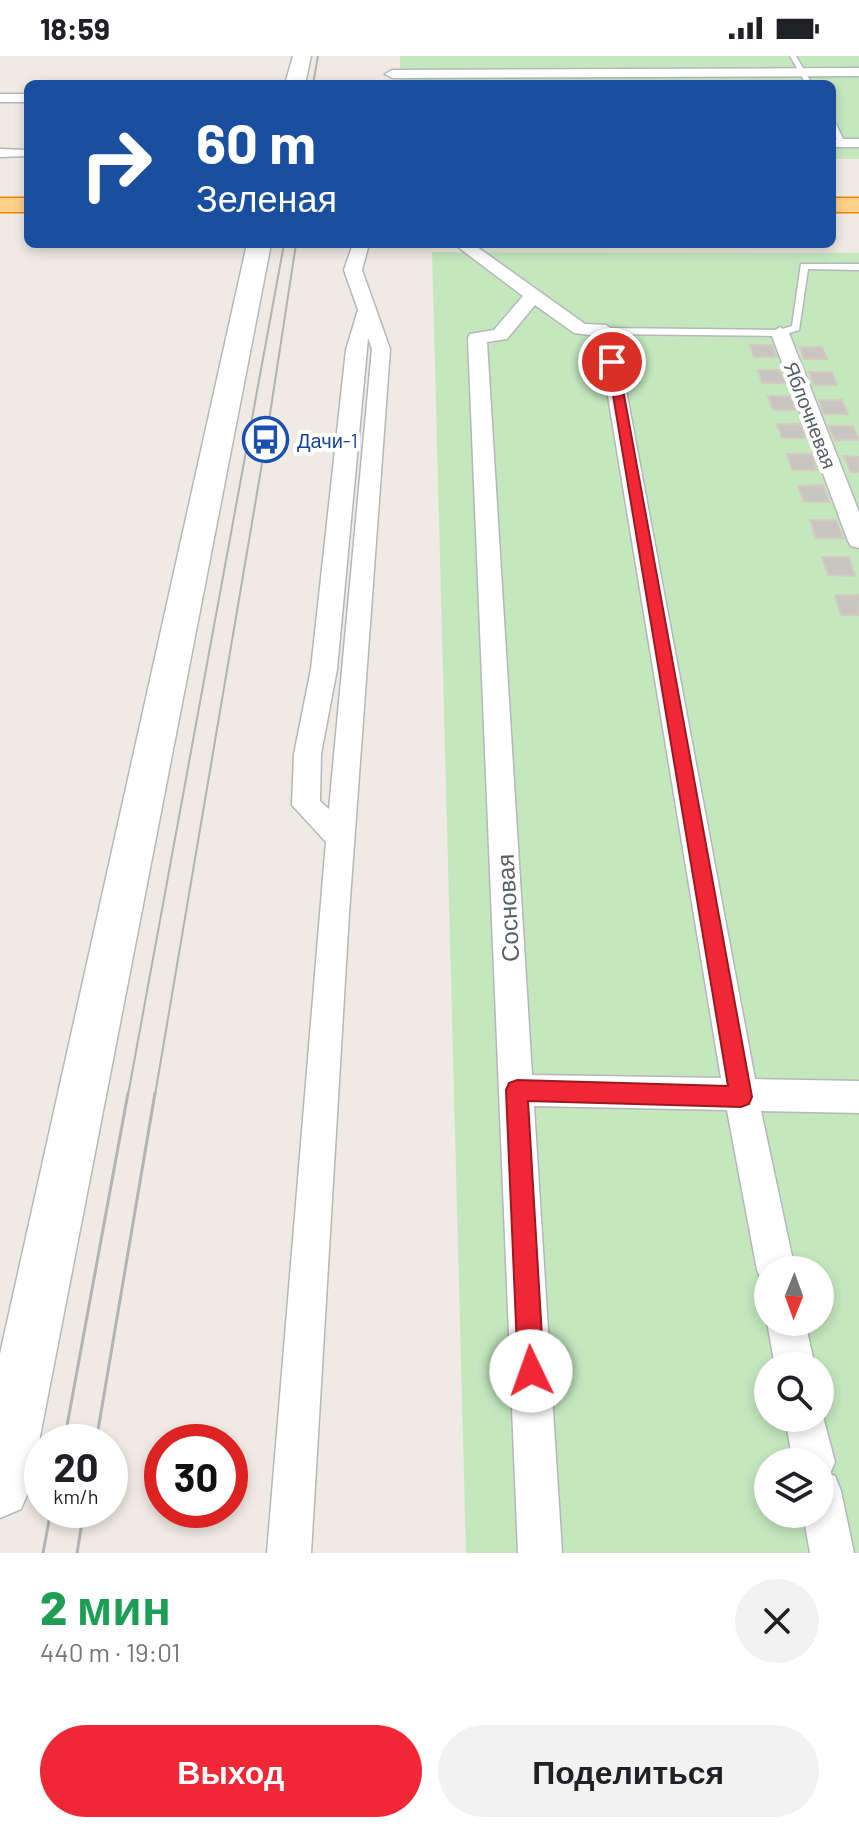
<!DOCTYPE html>
<html lang="ru">
<head>
<meta charset="utf-8">
<style>
	:root { --surface:#fff; --page:#f2f2f2; --text:#202124; --muted:#757577; --accent:#f02734 }
	body { margin:0; font-family:Barlow,sans-serif; background:var(--page); color:var(--text); height:100vh; display:flex; flex-direction:column; font-size:30px; white-space:nowrap }
	* { box-sizing:border-box; margin:0 }
	p { font-size:26px; color:var(--muted) }
	.icon { flex:none; width:44px; height:44px; fill:none; stroke:currentColor; stroke-width:2; stroke-linecap:round; stroke-linejoin:round }
	.map { position:relative; height:1497px; overflow:hidden }
	.details { display:flex; flex-direction:column; background:var(--surface); flex:1 }
	.details>* { flex:none }
	.guide { position:absolute; left:24px; top:24px; width:812px; height:168px; border-radius:12px; box-shadow:0 4px 12px #0003; background:#1a4fa0; color:#fff; overflow:hidden }
	.needle { width:52px; rotate:181deg }
	.buttons { position:absolute; left:754px; top:1200px; display:grid; gap:16px }
	.buttons a { display:grid; place-items:center; width:80px; height:80px; border-radius:50%; background:var(--surface); box-shadow:0 4px 12px #0003; font-size:40px }
	.speed { position:absolute; left:24px; top:1368px; display:flex; gap:16px; font-size:40px; font-weight:700; text-align:center }
	.speed>* { display:grid; place-content:center; width:104px; height:104px; border-radius:50%; background:var(--surface); box-shadow:0 4px 12px #0003; line-height:1 }
	.speed small { font-size:20px; font-weight:400 }
	.speed .limit { border:12px solid #d22; background:#fff; color:#111 }
	.pin { position:absolute; display:grid; place-items:center; width:68px; height:68px; color:#fff; margin:-34px; border:4px solid #fff; border-radius:50%; box-shadow:0 2px 8px #0007 }
	.me { position:absolute; width:88px; margin:-44px; rotate:357deg; stroke-linejoin:round; filter:drop-shadow(0 0 6px #0008) }
	.turn { display:flex; align-items:center; gap:28px; height:168px; padding:0 40px; font-size:36px }
	.turn .icon { width:104px; height:104px; stroke-width:2.5 }
	.turn b { display:block; font-size:56px; line-height:68px }
	.round { display:grid; place-items:center; flex:none; width:84px; height:84px; border-radius:42px; background:var(--page) }
	.headline { display:flex; align-items:center; justify-content:space-between; height:136px; padding:0 40px }
	h1 { font-size:48px; font-weight:800; line-height:60px; color:#1e9e55 }
	.cta { display:flex; gap:16px; margin-top:auto; padding:16px 40px }
	.cta a { flex:1; height:92px; border-radius:48px; background:var(--accent); color:#fff; font-size:32px; font-weight:800; line-height:92px; text-align:center }
	.cta a+a { background:var(--page); color:var(--text) }
	.status { display:flex; justify-content:space-between; align-items:center; height:56px; padding:0 40px; background:var(--surface); direction:ltr }
	.status svg { height:22px; fill:currentColor }
	.map>svg:first-child { display:block }
</style>
</head>
<body>
<div class="status"><b>18:59</b><svg viewBox="0 0 49 12"><path d="M0 12V9h3v3zM5 12V6h3v6zM10 12V3h3v9zM15 12V0h3v12zM26 1h20v11H26zM47 4h2v5h-2z"/></svg></div>
<div class="map">
<svg width="859" height="1497" viewBox="0 0 859 1497">
	<rect width="100%" height="100%" fill="#efeae3"/>
	<path fill="#c4e7be" fill-rule="evenodd" d="M400 0H859V103H832V28H400Z
		M432 196 859 197V1497H466ZM768 1214H820V1266H768ZM768 1310H820V1362H768ZM768 1406H820V1458H768Z"/>
	<path fill="#c9c5c0" stroke="#d3cbc1" stroke-width="2" d="M750 289H772L777 301H754Z
		M800 291H822L827 303H804Z
		M758 314H780L785 327H762Z
		M809 316H832L837 329H814Z
		M768 340H791L796 354H773Z
		M819 344H842L848 358H824Z
		M777 368H801L806 382H782Z
		M829 370H853L859 384H835Z
		M787 398H812L817 414H792Z
		M844 400 859 401V416H851Z
		M823 429 829 446H804L798 430Z
		M810 464H836L843 482H816Z
		M822 501H849L855 520 828 519Z
		M835 539H859V559H841Z"/>
	<g fill="none" stroke-linecap="round" stroke-linejoin="round">
		<defs>
			<path id="lane" d="M790 0H796L812 28H806Z
				M832 66 836 68 846 89 839 87 832 74Z
				M801 208H859V214L808 213 799 274 780 280 606 278 601 275 606 272 779 274 792 270Z"/>
			<path id="street" d="M859 12V20L392 22 385 18 392 14Z
				M0 38H28V46H0Z
				M832 83H859V91H832Z
				M0 93 28 94V100L0 101Z
				M353 188H369L362 214 390 293 349 857 311 1497H267L326 786 292 749 294 698 311 613 346 294 358 254 344 214ZM368 282 372 293 329 753 320 745 321 698 337 613Z
				M454 188H473L585 268 606 269 615 275 755 1023 859 1025V1057L761 1055 795 1214H768V1229L763 1227 757 1214 727 1054 534 1050 562 1497H518L468 282 470 278 494 274 523 240ZM535 249 574 277 598 280 721 1022 532 1019 487 286 507 283Z
				M780 271 789 277 859 456V492L851 490 848 485 771 277Z
				M768 1263V1266H805L815 1310H775L767 1266Z
				M820 1349 835 1406 830 1418 835 1420 841 1435 854 1497H810L803 1458H820V1406H793L785 1362H820Z"/>
			<path id="secondary" d="M293 0H311L305 28H285Z
				M247 188H271L30 1432 21 1453 0 1462V1298Z"/>
			<path id="highway" d="M0 142H28V156H0Z
				M832 142H859V156H832Z"/>
		</defs>
		<use href="#lane" stroke="#b4b7bb" stroke-width="3"/>
		<use href="#street" stroke="#b4b7bb" stroke-width="3"/>
		<use href="#secondary" stroke="#b4b9be" stroke-width="3"/>
		<use href="#highway" stroke="#f18400" stroke-width="3"/>
		<use href="#lane" fill="#fff" fill-rule="evenodd"/>
		<use href="#street" fill="#fff" fill-rule="evenodd"/>
		<use href="#secondary" fill="#fff" fill-rule="evenodd"/>
		<use href="#highway" fill="#ffd189" fill-rule="evenodd"/>
		<path stroke="#b2b3b4" stroke-width="2" d="M313 28 318 0
			M128 1039 284 188
			M155 1039 266 384 296 188"/>
		<path stroke="#b2b3b4" stroke-width="3" d="M64 1386 128 1037
			M96 1386 155 1037
			M43 1497 51 1454
			M77 1497 84 1454"/>
	</g>
	<path fill="#f02734" stroke="#9c1922" stroke-width="2" d="M607 303 618 306 752 1041 749 1048 741 1051 528 1045 544 1315 540 1324 531 1328 522 1324 518 1315 506 1034 509 1027 517 1024 728 1030Z"/>
	<defs>
		<symbol id="bus-ring" viewBox="-11 -11 22 22"><circle r="9.5" fill="#fff" stroke="#1a4fb4" stroke-width="1.5"/><path d="M-5-6H5V4H4V6H2V4H-2V6H-4V4H-5ZM-3.5-4V0h7V-4ZM-3.5 1.2v1.5H-2V1.2ZM2 1.2v1.5H3.5V1.2Z" fill="#1a4fb4"/></symbol>
	</defs>
	<g fill-rule="evenodd">
		<use href="#bus-ring" x="240" y="358" width="51" height="51"/>
	</g>
	<g text-anchor="middle" dominant-baseline="central" stroke-width="8" stroke-linejoin="round" paint-order="stroke">
		<g font-size="20" fill="#5b6064" stroke="#fff">
			<text transform="translate(811 359) rotate(69)">Яблочневая</text>
		</g>
		<g font-size="20" fill="#164399" stroke="#fff" text-anchor="start">
			<text x="297" y="384">Дачи-1</text>
		</g>
		<g font-size="24" fill="#5b6064" stroke="#fff">
			<text transform="translate(507 852) rotate(-93)">Сосновая</text>
		</g>
	</g>
</svg>
<div class="buttons">
<a><svg class="needle" viewBox="-14 -14 28 28"><path d="M0-13l5 13h-10z" fill="#e53935"/><path d="M0 13l5-13h-10z" fill="#757577"/></svg></a>
<a><svg class="icon" aria-label="search" viewBox="0 0 24 24"><circle cx="10" cy="10" r="6"/><path d="M15 15l6 6"/></svg></a>
<a><svg class="icon" aria-label="layers" viewBox="0 0 24 24"><path d="M12 4l9 5-9 5-9-5zM3 14l9 5 9-5"/></svg></a>
</div>
<div class="speed"><div>20<small>km/h</small></div><div class="limit">30</div></div>
<div class="pin" style="left:612px;top:306px;background:#d93025"><svg class="icon" aria-label="arrive" viewBox="0 0 24 24"><path d="M6 21V4h12l-3 4 3 4H6"/></svg></div>
<svg class="me" style="left:531px;top:1315px" viewBox="-20 -20 40 40"><circle r="19" fill="#fff"/><path d="M0-13L10 11 0 6-10 11z" fill="#f02734"/></svg>
<div class="guide">
<div class="turn"><svg class="icon" aria-label="right" viewBox="0 0 24 24"><path d="M7 20v-9h11M14 6l5 5-5 5"/></svg><div><b>60 m</b>Зеленая</div></div>
</div>
</div>
<section class="details">
<div class="headline"><div><h1>2 мин</h1><p>440 m · 19:01</p></div><a class="round"><svg class="icon" aria-label="close" viewBox="0 0 24 24"><path d="M6 6l12 12M18 6L6 18"/></svg></a></div>
<div class="cta"><a>Выход</a><a>Поделиться</a></div>
</section>
</body>
</html>
